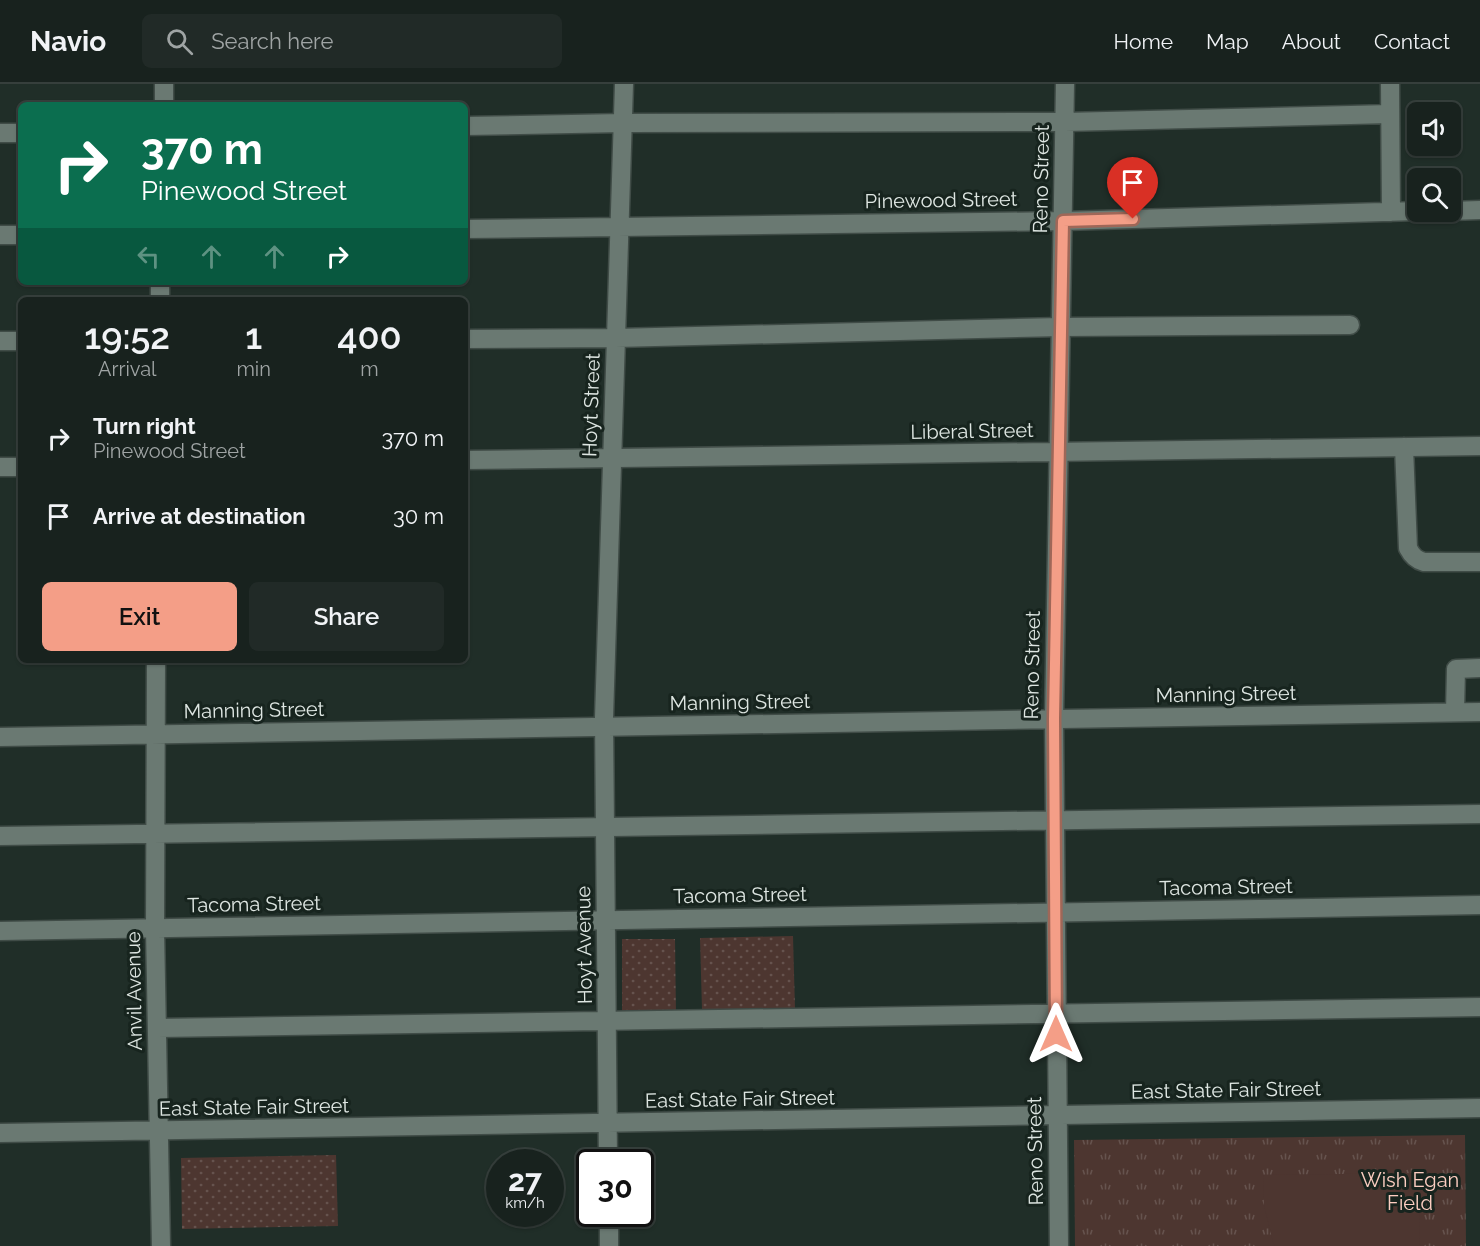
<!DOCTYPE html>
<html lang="en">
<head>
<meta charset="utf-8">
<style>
	:root { --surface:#18221e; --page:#212a27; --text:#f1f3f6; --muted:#9fa4a4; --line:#363f3c; --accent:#f49e87 }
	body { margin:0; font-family:Raleway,sans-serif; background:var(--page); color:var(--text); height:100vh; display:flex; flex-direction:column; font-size:22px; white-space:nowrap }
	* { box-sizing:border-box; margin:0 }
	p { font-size:20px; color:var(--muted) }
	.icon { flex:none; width:33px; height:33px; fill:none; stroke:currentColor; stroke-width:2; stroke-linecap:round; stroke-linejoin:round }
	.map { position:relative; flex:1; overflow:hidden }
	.drawer { position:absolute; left:18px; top:213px; width:450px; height:366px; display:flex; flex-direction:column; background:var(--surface); border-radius:9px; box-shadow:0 2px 4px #0004,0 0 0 2px var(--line) }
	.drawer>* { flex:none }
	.guide { position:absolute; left:18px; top:18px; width:450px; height:183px; border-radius:9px; box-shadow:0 2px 4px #0004,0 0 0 2px var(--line); background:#0b6e4f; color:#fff; overflow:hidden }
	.buttons { position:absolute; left:1407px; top:18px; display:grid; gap:12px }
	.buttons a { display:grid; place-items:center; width:54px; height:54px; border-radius:9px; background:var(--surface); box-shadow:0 2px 4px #0004,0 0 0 2px var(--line); font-size:30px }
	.speed { position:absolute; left:486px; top:1065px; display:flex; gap:12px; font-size:30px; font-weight:700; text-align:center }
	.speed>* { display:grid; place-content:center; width:78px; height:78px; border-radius:50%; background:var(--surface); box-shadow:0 2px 4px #0004,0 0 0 2px var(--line); line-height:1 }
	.speed small { font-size:15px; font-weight:400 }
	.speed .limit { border:3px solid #111; border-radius:9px; background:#fff; color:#111 }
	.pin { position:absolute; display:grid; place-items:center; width:51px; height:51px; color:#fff; margin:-62px -26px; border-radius:50% 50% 50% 0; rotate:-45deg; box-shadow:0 0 6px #0007 }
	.pin .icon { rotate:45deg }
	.me { position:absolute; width:66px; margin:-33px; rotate:0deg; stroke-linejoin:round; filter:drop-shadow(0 0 4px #0008) }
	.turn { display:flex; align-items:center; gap:21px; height:126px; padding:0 24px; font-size:27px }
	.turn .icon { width:78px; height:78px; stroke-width:2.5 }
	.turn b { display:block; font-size:42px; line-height:51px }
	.lanes { display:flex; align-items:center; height:57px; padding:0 24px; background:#0003; justify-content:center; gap:30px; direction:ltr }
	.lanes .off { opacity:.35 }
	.eta { display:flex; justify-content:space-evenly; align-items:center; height:102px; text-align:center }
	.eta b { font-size:36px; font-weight:600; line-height:42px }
	.action { display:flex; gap:12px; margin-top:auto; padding:12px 24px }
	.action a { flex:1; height:69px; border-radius:9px; background:var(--accent); color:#111; font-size:24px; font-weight:600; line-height:69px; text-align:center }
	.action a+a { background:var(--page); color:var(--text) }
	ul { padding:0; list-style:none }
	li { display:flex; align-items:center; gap:18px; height:78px; padding:0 24px }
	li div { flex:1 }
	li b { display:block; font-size:22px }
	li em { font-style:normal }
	header { display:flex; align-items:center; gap:36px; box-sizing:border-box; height:84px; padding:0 30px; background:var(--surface); border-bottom:2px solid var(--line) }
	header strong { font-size:28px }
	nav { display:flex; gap:33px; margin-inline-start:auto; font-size:21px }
	.search { width:420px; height:54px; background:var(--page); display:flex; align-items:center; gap:15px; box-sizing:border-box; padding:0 21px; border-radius:9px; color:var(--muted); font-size:22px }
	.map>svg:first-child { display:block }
</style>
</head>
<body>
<header>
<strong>Navio</strong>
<div class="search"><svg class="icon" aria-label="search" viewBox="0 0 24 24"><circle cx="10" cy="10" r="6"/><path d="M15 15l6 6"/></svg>Search here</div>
<nav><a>Home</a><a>Map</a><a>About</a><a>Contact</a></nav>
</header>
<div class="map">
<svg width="1480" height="1162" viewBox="0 0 1480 1162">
	<defs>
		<pattern id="grass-dots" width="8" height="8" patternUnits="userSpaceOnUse" patternTransform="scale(1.5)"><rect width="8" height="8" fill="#4d3630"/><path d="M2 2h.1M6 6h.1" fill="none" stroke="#66534e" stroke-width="1.8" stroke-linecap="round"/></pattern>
		<pattern id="park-tufts" width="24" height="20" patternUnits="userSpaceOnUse" patternTransform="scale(1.5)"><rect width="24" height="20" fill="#4d3630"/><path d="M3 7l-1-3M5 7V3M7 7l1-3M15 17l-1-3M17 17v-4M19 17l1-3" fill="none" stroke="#66534e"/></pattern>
	</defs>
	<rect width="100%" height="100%" fill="#202e28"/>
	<path fill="url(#grass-dots)" d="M793 852 795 925 702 926 700 854Z
		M622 855H675L676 931H622Z
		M336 1071 338 1142 182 1145 181 1074Z"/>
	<path fill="url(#park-tufts)" d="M1465 1051 1466 1162H1075L1074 1056Z"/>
	<path fill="#4d3630" d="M1418 1089 1420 1162H1275L1273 1158 1264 1121 1263 1091Z"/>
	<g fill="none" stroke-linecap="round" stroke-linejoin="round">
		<defs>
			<path id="minor" d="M1390 0 1391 128
				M164 21V0
				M465 42 622 39 1065 38 1390 30
				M0 49H21
				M1450 127 1480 126
				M465 145 1063 137 1418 127
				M0 151H21
				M160 216V198
				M465 255 616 254 1061 243 1350 241
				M0 257H21
				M1404 363 1408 464C1412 472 1416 476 1424 478H1480
				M465 376 1480 362
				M0 383H21
				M156 576 155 845 161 1162
				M1455 628 1456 585 1480 584
				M0 653 1480 628
				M0 752 1480 730
				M0 847 1480 821
				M158 944C598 935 1039 931 1480 923
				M0 1049 1480 1024
				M608 1078 604 634 624 0
				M609 1130V1162
				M1059 1162 1054 635 1065 0"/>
		</defs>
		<use href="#minor" stroke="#404c47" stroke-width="21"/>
		<use href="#minor" stroke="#6a7972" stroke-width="18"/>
	</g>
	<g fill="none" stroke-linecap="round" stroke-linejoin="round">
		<defs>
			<path id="route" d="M1056 950 1054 635 1063 137 1133 135"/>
		</defs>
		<use href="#route" stroke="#9f6758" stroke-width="15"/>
		<use href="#route" stroke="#f49e87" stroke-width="10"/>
	</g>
	<g text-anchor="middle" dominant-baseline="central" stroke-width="6" stroke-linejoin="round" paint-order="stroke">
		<g font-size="20" fill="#dee6e2" stroke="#17241e">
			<text transform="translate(1041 95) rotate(-89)">Reno Street</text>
			<text transform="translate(941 116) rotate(-1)">Pinewood Street</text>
			<text transform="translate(591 321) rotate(-88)">Hoyt Street</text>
			<text transform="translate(972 347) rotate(-1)">Liberal Street</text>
			<text transform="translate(1032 581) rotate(-89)">Reno Street</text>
			<text transform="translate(1226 610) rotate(-1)">Manning Street</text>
			<text transform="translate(740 618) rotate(-1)">Manning Street</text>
			<text transform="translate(254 626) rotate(-1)">Manning Street</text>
			<text transform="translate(1226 803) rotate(-1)">Tacoma Street</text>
			<text transform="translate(740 811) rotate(-1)">Tacoma Street</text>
			<text transform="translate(254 820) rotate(-1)">Tacoma Street</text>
			<text transform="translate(584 861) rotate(-91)">Hoyt Avenue</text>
			<text transform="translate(134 907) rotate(-91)">Anvil Avenue</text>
			<text transform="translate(1226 1006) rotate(-1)">East State Fair Street</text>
			<text transform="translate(740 1015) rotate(-1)">East State Fair Street</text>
			<text transform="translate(254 1023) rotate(-1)">East State Fair Street</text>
			<text transform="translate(1035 1067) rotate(-91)">Reno Street</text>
		</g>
		<g font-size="20" fill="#fdcec1" stroke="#17241e">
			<text x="1410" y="1096">Wish Egan<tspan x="1410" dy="23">Field</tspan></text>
		</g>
	</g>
</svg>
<div class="buttons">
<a><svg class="icon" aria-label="sound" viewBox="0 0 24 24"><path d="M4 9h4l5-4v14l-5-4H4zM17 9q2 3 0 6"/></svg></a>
<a><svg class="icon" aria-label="search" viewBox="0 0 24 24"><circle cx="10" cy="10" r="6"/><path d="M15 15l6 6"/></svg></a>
</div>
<div class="speed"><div>27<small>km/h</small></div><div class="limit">30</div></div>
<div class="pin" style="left:1133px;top:135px;background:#d93025"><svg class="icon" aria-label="arrive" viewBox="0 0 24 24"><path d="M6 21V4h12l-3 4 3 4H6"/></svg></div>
<svg class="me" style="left:1056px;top:950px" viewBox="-20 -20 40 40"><path d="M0-17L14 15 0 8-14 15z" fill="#f49e87" stroke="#fff" stroke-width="4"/></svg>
<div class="guide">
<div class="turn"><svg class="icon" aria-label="right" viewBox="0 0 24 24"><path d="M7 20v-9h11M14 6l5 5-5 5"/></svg><div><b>370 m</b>Pinewood Street</div></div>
<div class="lanes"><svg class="icon off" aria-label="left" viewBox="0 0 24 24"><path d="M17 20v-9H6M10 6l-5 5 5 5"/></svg><svg class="icon off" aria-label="ahead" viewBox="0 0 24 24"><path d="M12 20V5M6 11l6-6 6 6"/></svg><svg class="icon off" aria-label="ahead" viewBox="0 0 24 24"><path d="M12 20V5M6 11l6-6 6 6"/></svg><svg class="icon" aria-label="right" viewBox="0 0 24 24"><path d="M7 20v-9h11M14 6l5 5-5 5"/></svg></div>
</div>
<section class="drawer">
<div class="eta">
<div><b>19:52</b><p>Arrival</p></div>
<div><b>1</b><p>min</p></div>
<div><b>400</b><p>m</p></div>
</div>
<ul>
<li><svg class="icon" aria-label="right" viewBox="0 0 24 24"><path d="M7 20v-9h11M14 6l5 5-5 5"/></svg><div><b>Turn right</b><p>Pinewood Street</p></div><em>370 m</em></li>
<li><svg class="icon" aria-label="arrive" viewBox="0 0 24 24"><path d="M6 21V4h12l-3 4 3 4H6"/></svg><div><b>Arrive at destination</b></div><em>30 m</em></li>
</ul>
<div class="action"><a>Exit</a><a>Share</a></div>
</section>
</div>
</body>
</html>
